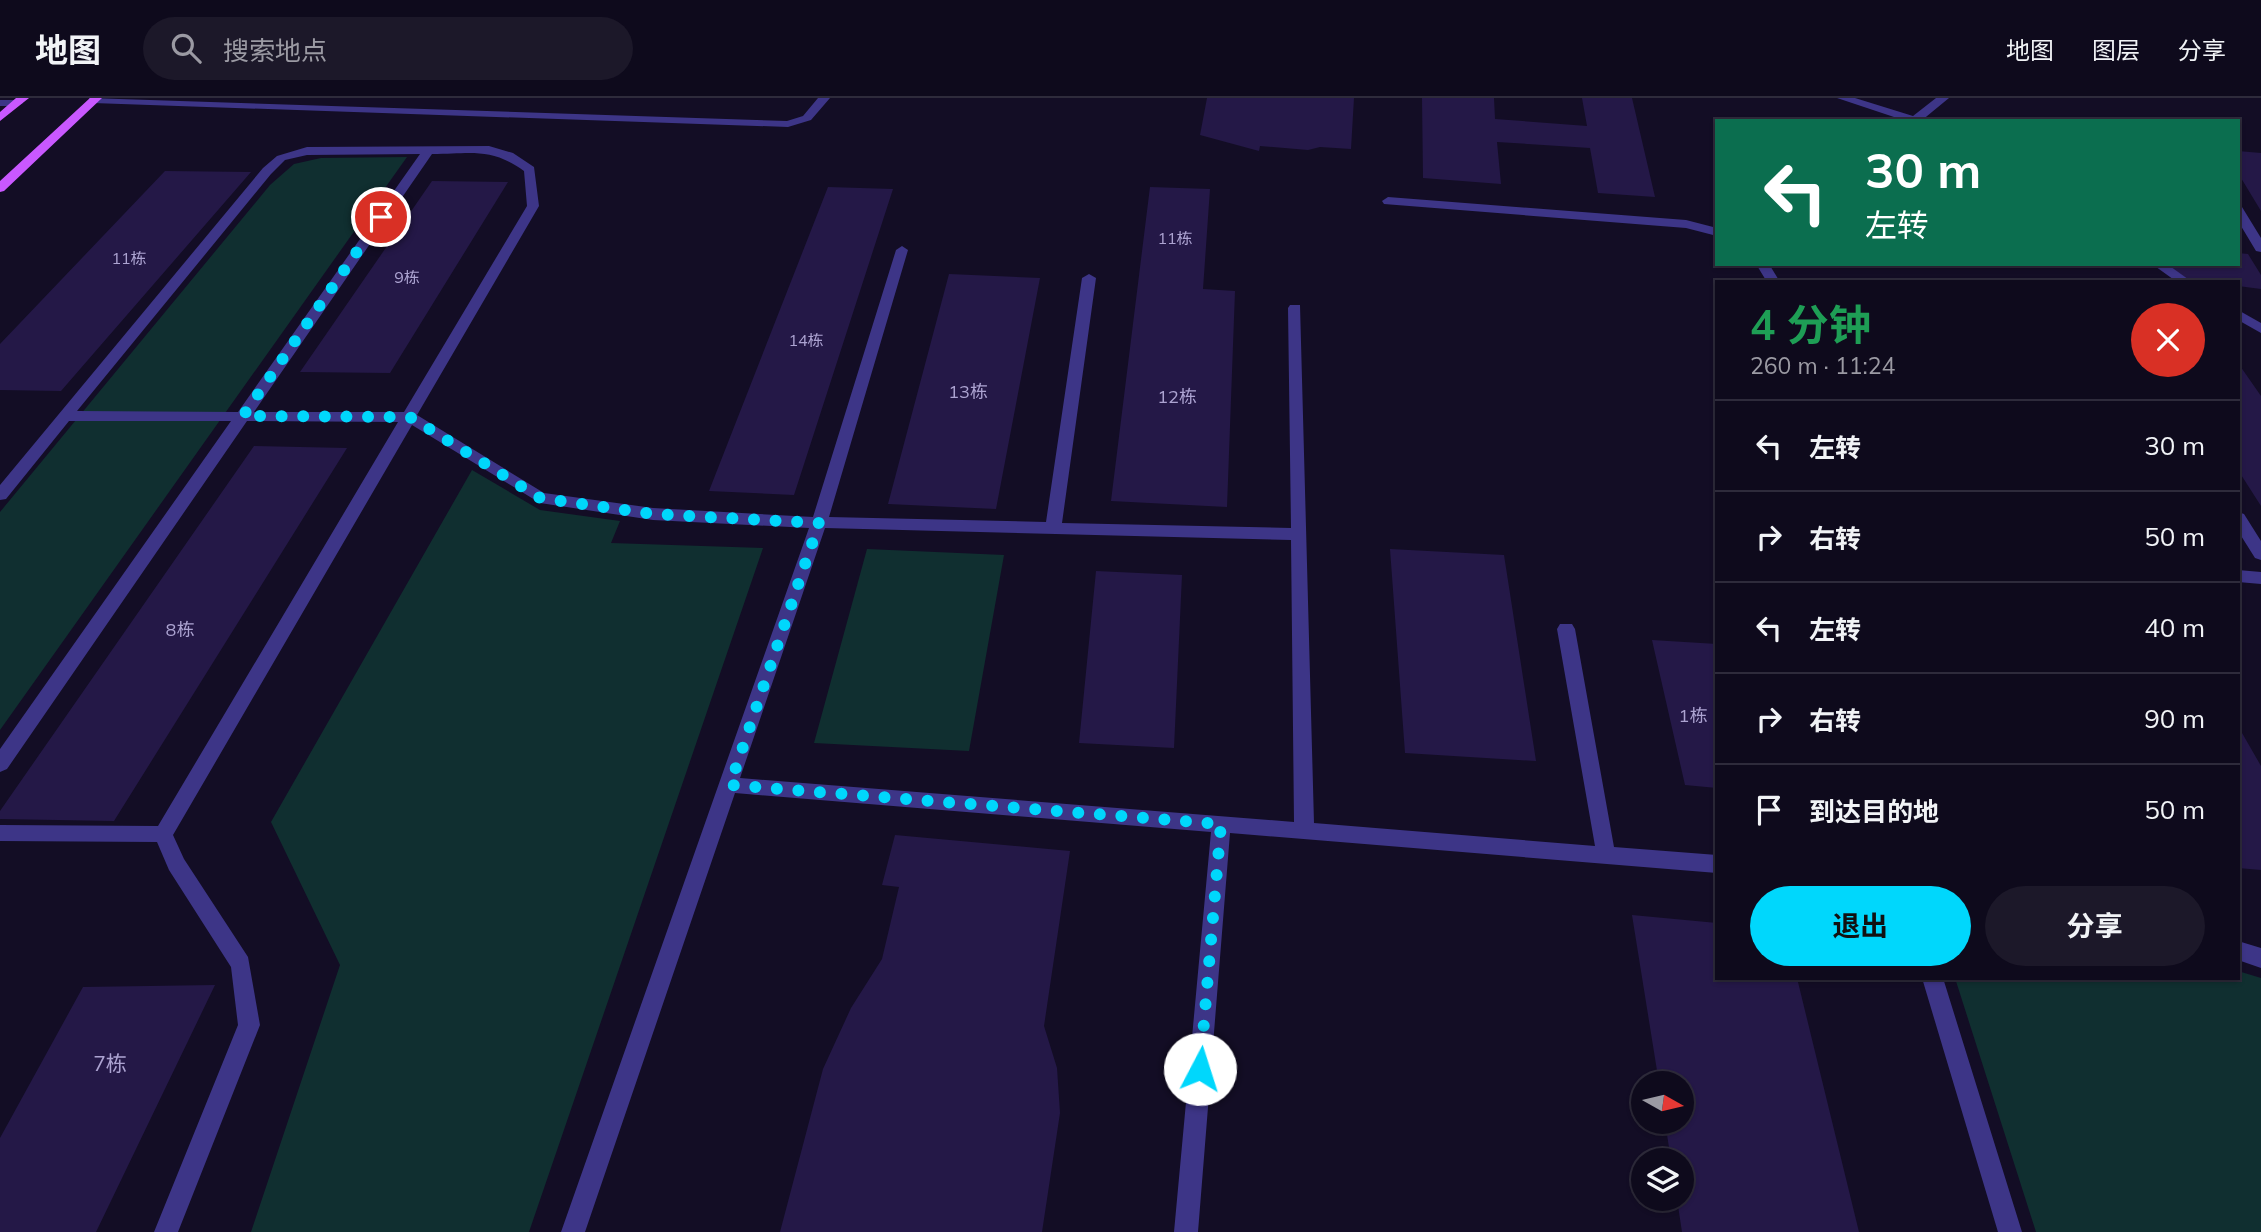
<!DOCTYPE html>
<html lang="zh">
<head>
<meta charset="utf-8">
<style>
	:root { --surface:#0e0a1c; --page:#1c1829; --text:#f1f3f6; --muted:#9b9aa3; --line:#2e2b3b; --accent:#00d7fc }
	body { margin:0; font-family:Mulish,"Noto Sans SC",sans-serif; background:var(--page); color:var(--text); height:100vh; display:flex; flex-direction:column; font-size:26px; white-space:nowrap }
	* { box-sizing:border-box; margin:0 }
	p { font-size:23px; color:var(--muted) }
	.icon { flex:none; width:38px; height:38px; fill:none; stroke:currentColor; stroke-width:2; stroke-linecap:round; stroke-linejoin:round }
	.map { position:relative; flex:1; overflow:hidden }
	.side { position:absolute; left:1715px; top:182px; width:525px; height:700px; display:flex; flex-direction:column; background:var(--surface); border-radius:0px; box-shadow:0 2px 5px #0004,0 0 0 2px var(--line) }
	.side>* { flex:none }
	.guide { position:absolute; left:1715px; top:21px; width:525px; height:147px; border-radius:0px; box-shadow:0 2px 5px #0004,0 0 0 2px var(--line); background:#0b6e4f; color:#fff; overflow:hidden }
	.needle { width:46px; rotate:98deg }
	.controls { position:absolute; left:1631px; top:973px; display:grid; gap:14px }
	.controls a { display:grid; place-items:center; width:63px; height:63px; border-radius:50%; background:var(--surface); box-shadow:0 2px 5px #0004,0 0 0 2px var(--line); font-size:35px }
	.pin { position:absolute; display:grid; place-items:center; width:60px; height:60px; color:#fff; margin:-30px; border:4px solid #fff; border-radius:50%; box-shadow:0 2px 7px #0007 }
	.me { position:absolute; width:77px; margin:-38px; rotate:5deg; stroke-linejoin:round; filter:drop-shadow(0 0 5px #0008) }
	.turn { display:flex; align-items:center; gap:24px; height:147px; padding:0 35px; font-size:32px }
	.turn .icon { width:91px; height:91px; stroke-width:2.5 }
	.turn b { display:block; font-size:49px; line-height:60px }
	.round { display:grid; place-items:center; flex:none; width:74px; height:74px; border-radius:37px; background:var(--page) }
	.headline { display:flex; align-items:center; justify-content:space-between; height:119px; padding:0 35px }
	h1 { font-size:42px; font-weight:700; line-height:52px; color:#1e9e55 }
	.cta { display:flex; gap:14px; margin-top:auto; padding:14px 35px }
	.cta a { flex:1; height:80px; border-radius:42px; background:var(--accent); color:#111; font-size:28px; font-weight:700; line-height:80px; text-align:center }
	.cta a+a { background:var(--page); color:var(--text) }
	ul { padding:0; list-style:none }
	li { display:flex; align-items:center; gap:21px; height:91px; padding:0 35px; border-top:2px solid var(--line) }
	li div { flex:1 }
	li b { display:block; font-size:26px }
	li em { font-style:normal }
	header { display:flex; align-items:center; gap:42px; box-sizing:border-box; height:98px; padding:0 35px; background:var(--surface); border-bottom:2px solid var(--line) }
	header strong { font-size:33px }
	nav { display:flex; gap:38px; margin-inline-start:auto; font-size:24px }
	.search { width:490px; height:63px; background:var(--page); display:flex; align-items:center; gap:18px; box-sizing:border-box; padding:0 24px; border-radius:38px; color:var(--muted); font-size:26px }
	.map>svg:first-child { display:block }
</style>
</head>
<body>
<header>
<strong>地图</strong>
<div class="search"><svg class="icon" aria-label="search" viewBox="0 0 24 24"><circle cx="10" cy="10" r="6"/><path d="M15 15l6 6"/></svg>搜索地点</div>
<nav><a>地图</a><a>图层</a><a>分享</a></nav>
</header>
<div class="map">
<svg width="2261" height="1134" viewBox="0 0 2261 1134">
	<rect width="100%" height="100%" fill="#130d25"/>
	<path fill="#102f30" d="M407 59 0 632V414L270 87 294 66 321 60Z
		M472 372 540 412 620 423 611 445 763 450 529 1134H251L340 867 271 724Z
		M867 451 1004 457 969 653 814 645Z
		M2238 873 2261 880V1134H2036L1955 880H2238Z"/>
	<path fill="#241847" d="M1207 0H1354L1351 51 1320 49 1308 52 1260 48 1259 53 1200 37Z
		M1422 0H1494L1495 21 1587 28 1582 0H1632L1655 99 1598 95 1590 50 1497 44 1501 86 1423 80Z
		M2238 53 2261 55V113L2238 75Z
		M165 73 251 74 61 293 0 292V246Z
		M432 83 508 84 390 275 300 274Z
		M828 89 893 91 794 397 709 393Z
		M1150 89 1210 91 1203 191 1235 193 1227 409 1111 403Z
		M2238 155 2248 156 2261 177V191L2238 188V184L2184 182 2161 166H2238Z
		M949 176 1040 180 996 411 888 406Z
		M2238 265 2261 298V408L2238 372Z
		M254 348 347 350 114 723 0 721V713Z
		M1390 451 1504 457 1536 663 1405 655Z
		M1096 473 1182 477 1174 650 1079 645Z
		M1652 542 1717 546V690L1685 687Z
		M2238 628 2261 668V772L2238 770Z
		M895 737 1070 753 1044 928 1057 970 1060 1015 1042 1134H780L823 971 851 910 882 861 899 789 882 787Z
		M1632 817 1717 825V880H1797L1859 1134H1682L1677 1101H1682V1062H1671L1665 1024H1682V985H1659Z
		M215 887 96 1134H0V1040L83 889Z"/>
	<g fill="none" stroke-linecap="round" stroke-linejoin="round">
		<path fill="#3d3587" fill-rule="evenodd" d="M89 0 787 23 803 18 818 0H830L811 22 788 29 93 5 89 4Z
			M1837 0H1855L1913 18 1936 0H1949L1921 23H1906Z
			M489 48 513 55 534 69 539 108 417 317 544 395 653 410 813 419 896 152 902 148 908 152 829 419 1046 424 1082 180 1089 176 1096 180 1062 425 1291 430 1288 210 1290 207H1300L1314 725 1595 748 1557 531 1560 526H1572L1575 531 1614 749 1717 757V775L1230 735 1198 1134H1174L1211 734 735 695 585 1134H561L809 430 653 422 540 405 412 327 173 737 184 761 248 859 260 927 178 1134H154L238 927 231 869 169 772 157 744 0 743V727L158 728 398 324 247 323 7 671 0 674V651L231 323H69L6 401 0 402V387L263 70 277 58 307 49ZM420 56 238 314 77 313 271 76 285 62 307 57ZM432 56C472 56 490 49 524 73L527 108 404 314H254ZM825 430 1291 442 1294 724 740 680Z
			M1388 99 1686 122 1717 130V138L1686 130 1384 106 1382 103Z
			M2238 108 2242 109 2261 140V154L2256 153 2238 123Z
			M1756 166H1769L1780 184H1767Z
			M2238 414 2244 416 2261 443V462L2255 460 2238 433Z
			M2238 472 2261 474V486L2238 484Z
			M2238 843 2261 850V870L2238 862Z
			M1922 880H1943L2022 1134H1998Z"/>
		<path fill="#3d3587" fill-rule="evenodd" d="M0 2H17L23 5 17 8H0Z
			M1915 19 1922 23H1910Z
			M2152 166H2167L2192 184H2177Z
			M2238 212 2261 225V235L2238 222Z"/>
		<path fill="#c958ff" fill-rule="evenodd" d="M16 0H29L0 23V14Z
			M90 0H102L4 93 0 94V83Z"/>
	</g>
	<g fill="none" stroke-linecap="round" stroke-linejoin="round">
		<path stroke="#00d7fc" stroke-width="12" stroke-dasharray="0 21.6" d="M381 119 243 318 410 319 540 400 653 416 819 425 730 687 1221 726 1200 971"/>
	</g>
	<g text-anchor="middle" dominant-baseline="central" stroke-width="5" stroke-linejoin="round" paint-order="stroke">
		<g font-size="16" fill="#aca3d1">
			<text x="1175" y="140">11栋</text>
			<text x="129" y="160">11栋</text>
			<text x="407" y="179">9栋</text>
			<text x="806" y="242">14栋</text>
		</g>
		<g font-size="18" fill="#aca3d1">
			<text x="968" y="293">13栋</text>
			<text x="1177" y="298">12栋</text>
			<text x="180" y="531">8栋</text>
			<text x="1693" y="617">1栋</text>
		</g>
		<g font-size="21" fill="#aca3d1">
			<text x="110" y="965">7栋</text>
		</g>
	</g>
</svg>
<div class="controls">
<a><svg class="needle" viewBox="-14 -14 28 28"><path d="M0-13l5 13h-10z" fill="#e53935"/><path d="M0 13l5-13h-10z" fill="#9b9aa3"/></svg></a>
<a><svg class="icon" aria-label="layers" viewBox="0 0 24 24"><path d="M12 4l9 5-9 5-9-5zM3 14l9 5 9-5"/></svg></a>
</div>
<div class="pin" style="left:381px;top:119px;background:#d93025"><svg class="icon" aria-label="arrive" viewBox="0 0 24 24"><path d="M6 21V4h12l-3 4 3 4H6"/></svg></div>
<svg class="me" style="left:1200px;top:971px" viewBox="-20 -20 40 40"><circle r="19" fill="#fff"/><path d="M0-13L10 11 0 6-10 11z" fill="#00d7fc"/></svg>
<div class="guide">
<div class="turn"><svg class="icon" aria-label="left" viewBox="0 0 24 24"><path d="M17 20v-9H6M10 6l-5 5 5 5"/></svg><div><b>30 m</b>左转</div></div>
</div>
<section class="side">
<div class="headline"><div><h1>4 分钟</h1><p>260 m · 11:24</p></div><a class="round" style="background:#d93025;color:#fff"><svg class="icon" aria-label="close" viewBox="0 0 24 24"><path d="M6 6l12 12M18 6L6 18"/></svg></a></div>
<ul>
<li><svg class="icon" aria-label="left" viewBox="0 0 24 24"><path d="M17 20v-9H6M10 6l-5 5 5 5"/></svg><div><b>左转</b></div><em>30 m</em></li>
<li><svg class="icon" aria-label="right" viewBox="0 0 24 24"><path d="M7 20v-9h11M14 6l5 5-5 5"/></svg><div><b>右转</b></div><em>50 m</em></li>
<li><svg class="icon" aria-label="left" viewBox="0 0 24 24"><path d="M17 20v-9H6M10 6l-5 5 5 5"/></svg><div><b>左转</b></div><em>40 m</em></li>
<li><svg class="icon" aria-label="right" viewBox="0 0 24 24"><path d="M7 20v-9h11M14 6l5 5-5 5"/></svg><div><b>右转</b></div><em>90 m</em></li>
<li><svg class="icon" aria-label="arrive" viewBox="0 0 24 24"><path d="M6 21V4h12l-3 4 3 4H6"/></svg><div><b>到达目的地</b></div><em>50 m</em></li>
</ul>
<div class="cta"><a>退出</a><a>分享</a></div>
</section>
</div>
</body>
</html>
